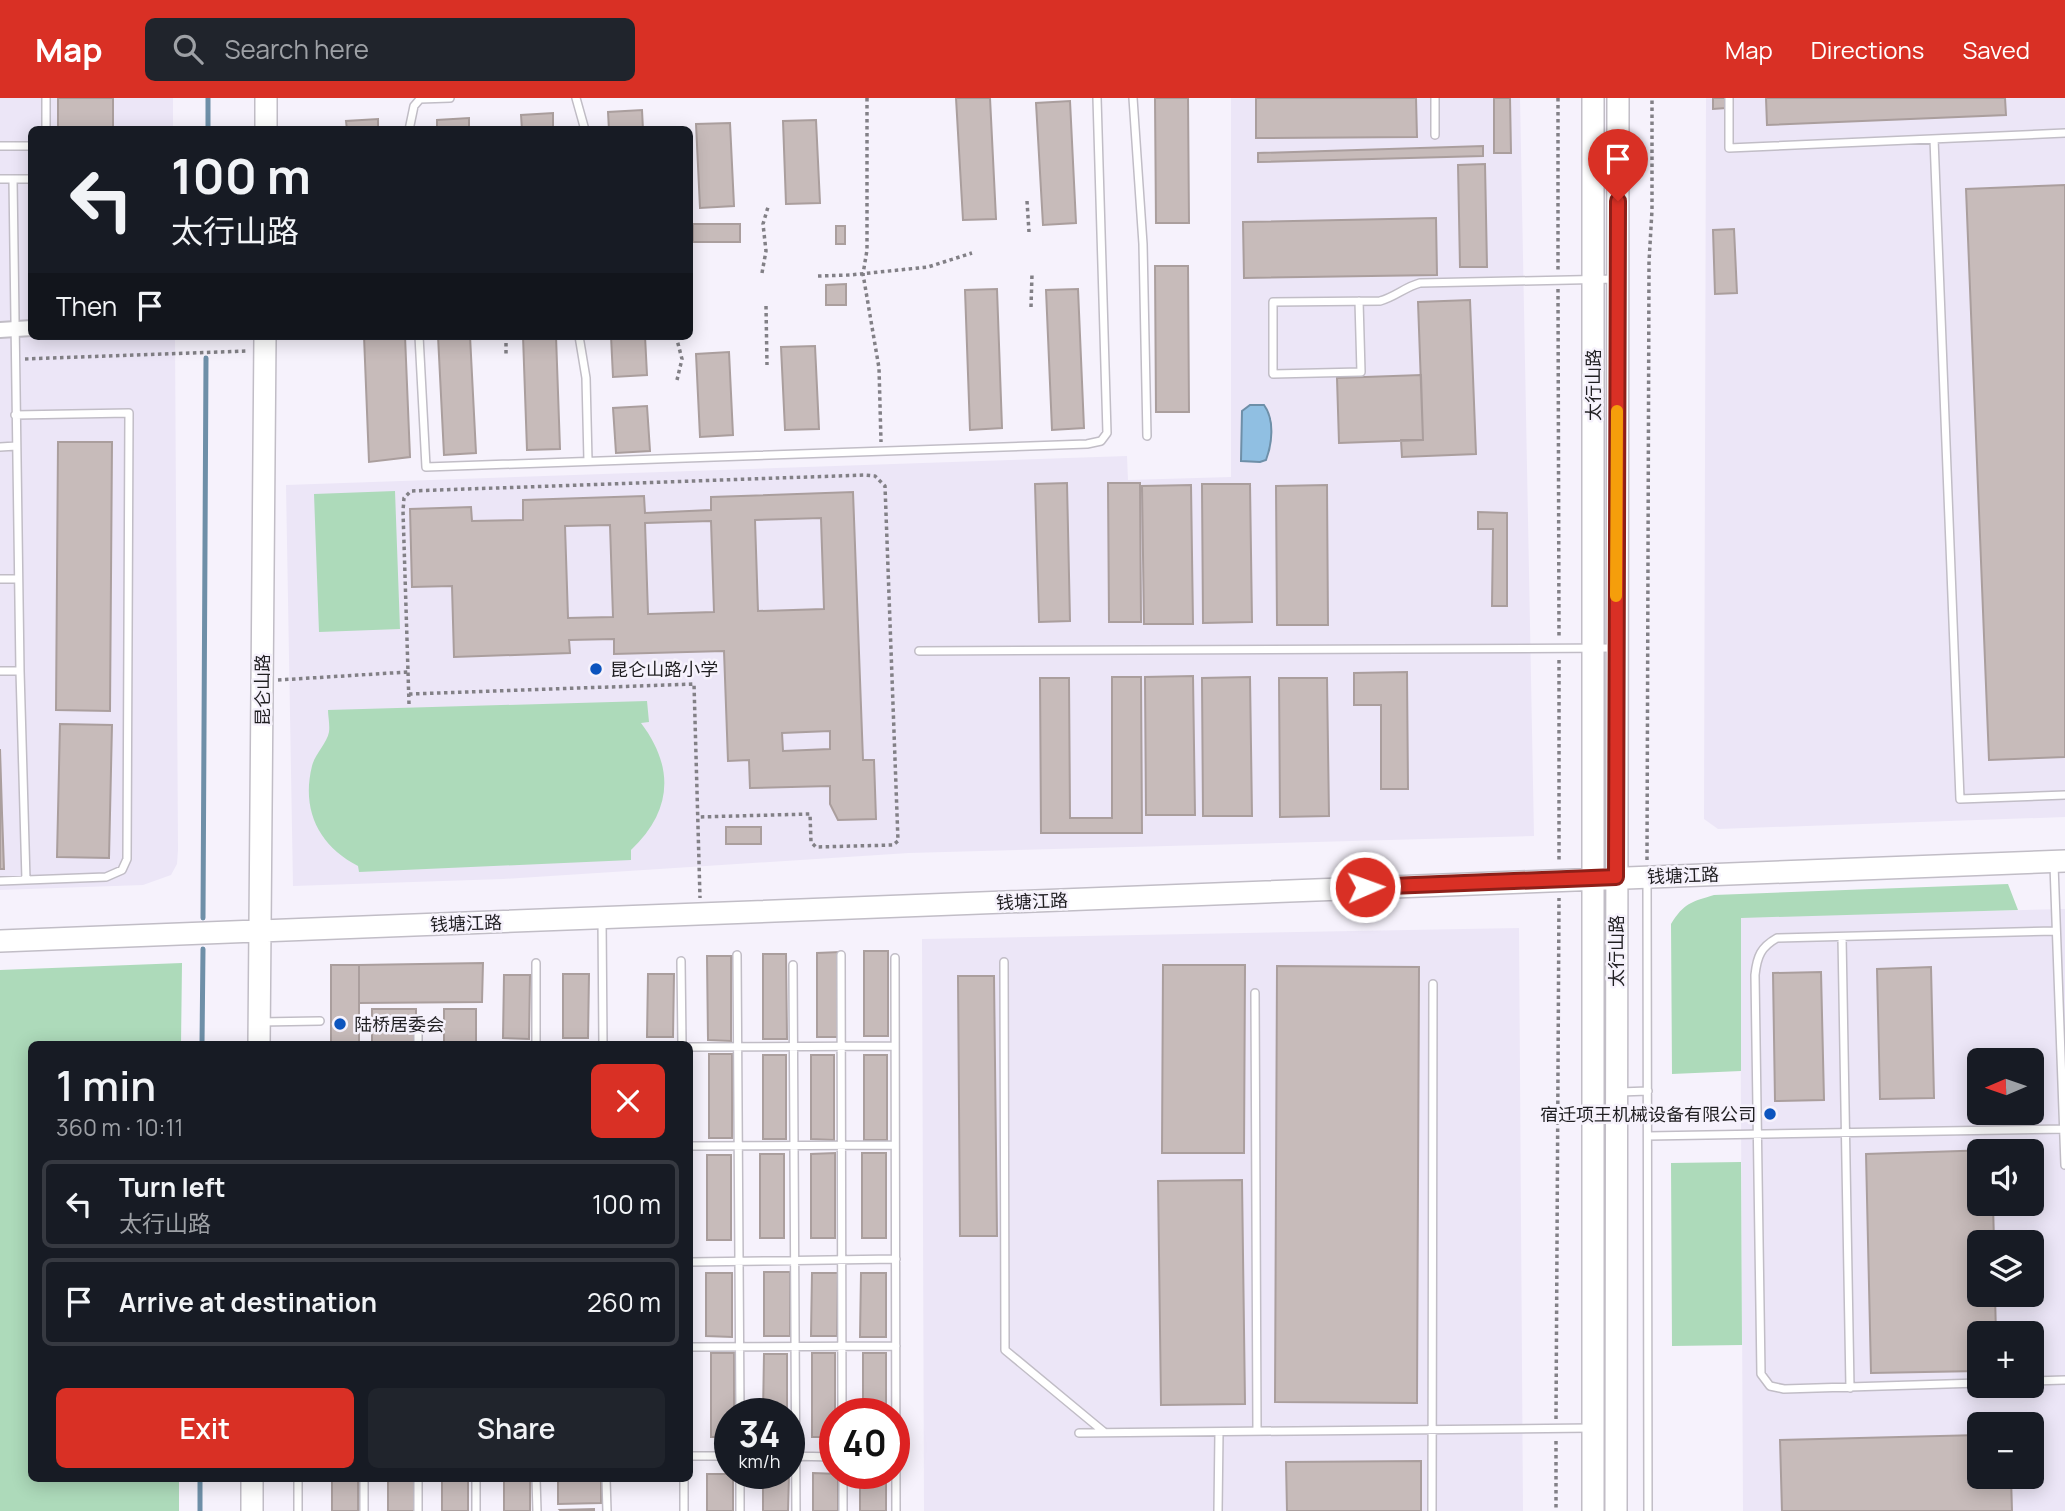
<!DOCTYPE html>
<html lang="en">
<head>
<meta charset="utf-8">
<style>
	:root { --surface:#171b24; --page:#20242c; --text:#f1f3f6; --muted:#9ea1a6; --line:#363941; --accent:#d93025 }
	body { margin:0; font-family:Manrope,"Noto Sans SC",sans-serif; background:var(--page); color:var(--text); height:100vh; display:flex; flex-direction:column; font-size:26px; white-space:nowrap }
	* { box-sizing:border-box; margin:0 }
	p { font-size:23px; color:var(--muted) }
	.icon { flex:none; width:38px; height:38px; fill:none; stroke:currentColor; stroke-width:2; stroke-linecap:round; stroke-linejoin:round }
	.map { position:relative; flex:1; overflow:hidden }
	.drawer { position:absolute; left:28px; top:943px; width:665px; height:441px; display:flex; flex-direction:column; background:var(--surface); border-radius:10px; box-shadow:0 4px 18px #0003 }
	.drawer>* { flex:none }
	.hud { position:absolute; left:28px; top:28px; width:665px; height:214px; border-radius:10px; box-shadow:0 4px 18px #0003; background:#171b24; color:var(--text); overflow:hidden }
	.needle { width:46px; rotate:268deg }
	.buttons { position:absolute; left:1967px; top:950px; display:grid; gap:14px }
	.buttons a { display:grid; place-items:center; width:77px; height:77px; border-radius:10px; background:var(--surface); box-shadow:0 4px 18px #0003; font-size:35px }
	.speed { position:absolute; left:714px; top:1300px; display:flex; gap:14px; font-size:35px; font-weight:700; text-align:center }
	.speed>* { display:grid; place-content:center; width:91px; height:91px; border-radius:50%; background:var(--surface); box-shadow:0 4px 18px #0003; line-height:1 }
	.speed small { font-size:18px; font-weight:400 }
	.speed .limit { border:10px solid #d22; background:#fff; color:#111 }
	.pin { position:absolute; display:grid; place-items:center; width:60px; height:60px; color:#fff; margin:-72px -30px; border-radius:50% 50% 50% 0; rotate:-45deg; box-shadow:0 0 7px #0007 }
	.pin .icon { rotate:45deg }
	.me { position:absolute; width:77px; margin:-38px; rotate:88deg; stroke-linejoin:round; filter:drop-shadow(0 0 5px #0008) }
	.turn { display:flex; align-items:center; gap:24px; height:147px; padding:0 28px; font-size:32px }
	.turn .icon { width:91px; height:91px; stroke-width:2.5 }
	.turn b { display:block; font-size:49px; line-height:60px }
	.then { display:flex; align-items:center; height:66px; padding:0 28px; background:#0003; gap:14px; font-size:26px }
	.round { display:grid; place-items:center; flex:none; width:74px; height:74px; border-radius:10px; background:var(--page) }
	.summary { display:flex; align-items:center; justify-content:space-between; height:119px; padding:0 28px }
	h1 { font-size:42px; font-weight:600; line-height:52px }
	.button { display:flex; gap:14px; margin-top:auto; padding:14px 28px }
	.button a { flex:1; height:80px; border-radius:10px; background:var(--accent); color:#fff; font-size:28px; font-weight:600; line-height:80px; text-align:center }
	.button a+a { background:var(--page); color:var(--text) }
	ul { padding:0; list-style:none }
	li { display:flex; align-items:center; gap:21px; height:88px; margin:0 14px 10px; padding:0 14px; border:4px solid var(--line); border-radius:10px }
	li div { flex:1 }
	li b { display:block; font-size:26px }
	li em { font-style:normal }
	header { display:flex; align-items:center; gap:42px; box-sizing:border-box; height:98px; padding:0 35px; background:var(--accent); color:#fff }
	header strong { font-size:33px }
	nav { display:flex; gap:38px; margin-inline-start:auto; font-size:24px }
	.search { width:490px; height:63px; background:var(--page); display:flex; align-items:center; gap:18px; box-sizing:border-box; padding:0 24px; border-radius:10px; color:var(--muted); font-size:26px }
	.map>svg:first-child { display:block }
</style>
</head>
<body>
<header>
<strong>Map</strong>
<div class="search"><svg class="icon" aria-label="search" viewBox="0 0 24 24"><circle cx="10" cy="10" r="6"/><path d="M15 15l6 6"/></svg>Search here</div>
<nav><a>Map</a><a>Directions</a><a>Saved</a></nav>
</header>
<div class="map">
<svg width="2065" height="1413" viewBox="0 0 2065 1413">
	<rect width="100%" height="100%" fill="#f6f2fc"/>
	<path fill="#ece6f7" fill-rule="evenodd" d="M0 0H173V31L32 32V238H175L178 752 177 766 171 777 143 787 0 792Z
		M1231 0H1520L1534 738 909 755 503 781 293 788 286 387 1127 358 1128 382 1231 379Z
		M1706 0H2065V719L1718 731 1704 721Z
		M2065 811V1413H1743L1740 819ZM1979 962H2032V1015H1979ZM1979 1054H2032V1106H1979ZM1979 1144H2032V1197H1979ZM1979 1236H2032V1288H1979ZM1979 1326H2032V1379H1979Z
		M1519 830 1523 1413H924L922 841Z"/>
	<path fill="#addaba" d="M395 393 400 531 319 534 314 396Z
		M647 603 649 624 641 625C675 670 672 713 631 752V762L359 774 358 768C319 748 301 712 312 668 315 656 327 645 329 634 330 627 328 618 328 612Z
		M2008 786 2018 812 1741 820V973L1672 976 1671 826C1684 805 1691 804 1714 797Z
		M182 865 181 947H32V1381H179V1413H0V872Z
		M1741 1064 1742 1247 1672 1248 1671 1065Z"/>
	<path fill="#90bfe2" stroke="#6e8fa8" stroke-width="2" d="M1250 307H1264C1275 322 1272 346 1266 362L1260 364 1241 363 1242 313Z"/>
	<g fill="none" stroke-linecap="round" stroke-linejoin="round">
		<path stroke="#6e8fa8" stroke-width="5" d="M208 32V0
			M203 820 206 260
			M202 947 203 851
			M200 1413V1381"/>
	</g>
	<path fill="#c7bbba" stroke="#aa9e9d" stroke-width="2" fill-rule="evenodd" d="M58 0H113V32H58Z
		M956 0H990L996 121 963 122Z
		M1155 0H1188L1189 125H1156Z
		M1256 0H1416L1417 39 1256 40Z
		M1494 0H1510L1511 55H1494Z
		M1713 0H1725L1726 10 1713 11Z
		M1766 0H2005L2006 17 1767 27Z
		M1070 3 1076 125 1043 127 1036 5Z
		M642 12 643 32H609L608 14Z
		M553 15V32H522L521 17Z
		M469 20V32H437V22Z
		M378 21V32H347L346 23Z
		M816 22 820 105 786 106 783 23Z
		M730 25 734 108 700 110 696 26Z
		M1483 48V58L1258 64V55Z
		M1485 66 1487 169H1460L1458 67Z
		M2065 87V659L1989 662 1966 91Z
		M1436 120 1437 177 1244 180 1243 124Z
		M693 126H740V144H693Z
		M836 128H845V146H836Z
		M1734 131 1737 195 1715 196 1713 132Z
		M1155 168H1188L1189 314H1156Z
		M846 186V207H826V187Z
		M997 191 1002 330 970 332 965 192Z
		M1078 191 1084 330 1052 332 1046 192Z
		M1470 202 1476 356 1402 359 1401 342H1423L1418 204Z
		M364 238H405L410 359 369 364Z
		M438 238H470L476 355 444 357Z
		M523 238H556L560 351 527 352Z
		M611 238H645L647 277 613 279Z
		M815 248 819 331 785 332 781 249Z
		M729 254 733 337 700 339 696 256Z
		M1421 277 1423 342 1339 345 1337 280Z
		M647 308 650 353 616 355 613 310Z
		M58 344H112L110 613 56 612Z
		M1067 385 1070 523 1039 524 1035 386Z
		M1108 385H1140L1141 524H1109Z
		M1202 386H1250L1252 524 1203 525Z
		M1191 387 1193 526H1144L1142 388Z
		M1327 387 1328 527H1277L1276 388Z
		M853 394 863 662H874L876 721 838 722 830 706V688L750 690 749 662 728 663 724 553 614 556V541L569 542 570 555 454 559 452 488 412 489 410 411 471 409 472 423 523 422V402L644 398 645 415 711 412V399ZM821 420 824 511 758 513 755 422ZM711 423 714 514 648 516 645 425ZM610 427 613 519 568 520 565 428ZM830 633V651L783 653 782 635Z
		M1478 414 1507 415V508H1492L1493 431H1478Z
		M1407 574 1408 691H1381V607H1354V575Z
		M1193 578 1195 717H1146L1145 579Z
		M1112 579H1141L1142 735H1041L1040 580H1069L1070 720H1112Z
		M1250 579 1252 718H1203L1202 580Z
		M1279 580H1327L1329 718 1280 719Z
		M60 626 112 627 109 760 57 759Z
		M0 651 2 715H0Z
		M0 715H2L4 771H0Z
		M726 729H761V746H726Z
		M864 853H888V938H864Z
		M840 854V939H817V855Z
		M763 856H786L787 941H763Z
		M707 858H731V943L708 942Z
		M483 865 482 904 359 905V867Z
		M331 867H359V947H331Z
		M1163 867H1245L1244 1055H1162Z
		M1277 868 1419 869 1417 1305 1275 1304Z
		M1931 869 1934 1000 1880 1001 1877 871Z
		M1821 874 1824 1002 1775 1003 1773 875Z
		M563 876H589L588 940H563Z
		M648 876H674L673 939H647Z
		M504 877H530L529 941 503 940Z
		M958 878H994L997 1138H960Z
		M372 911H416V947H372Z
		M444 911H476V947H444Z
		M709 956H732V1040H709Z
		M763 957H786V1041H763Z
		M811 957H834V1042L811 1041Z
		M864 957H887V1042H864Z
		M1992 1052 1979 1054V1106H1993L1994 1144H1979V1197H1995L1996 1236H1979V1273L1871 1275 1866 1056Z
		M835 1055V1140H811V1056Z
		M862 1055H886V1140H862Z
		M760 1056H784V1140H760Z
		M707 1057H731V1142H707Z
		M1242 1082 1245 1306 1161 1307 1158 1083Z
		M764 1174H790V1238H764Z
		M706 1175H732V1239L706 1238Z
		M812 1175H838L837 1238H811Z
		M861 1175H886V1239H860Z
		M711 1255H734V1316H730V1339H711Z
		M812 1255H835V1339H812Z
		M863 1255H886V1316H863Z
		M764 1256H787V1316H763Z
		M1979 1337V1379H2011L2012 1413H1782L1780 1342Z
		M1421 1363V1413H1287L1286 1364Z
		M813 1375 838 1376V1413H813Z
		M707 1376H733V1413H707Z
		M763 1376H789L788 1413H763Z
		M860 1376H886V1413H860Z
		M332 1381H358V1413H332Z
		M388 1381H414V1413H388Z
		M442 1381H468V1413H442Z
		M504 1381H530V1413H504Z
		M558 1381H601V1405L558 1406Z
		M594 1411V1413H561L560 1412Z"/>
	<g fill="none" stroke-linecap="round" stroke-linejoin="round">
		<defs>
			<path id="lane" d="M576 0 585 32
				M1133 0 1143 146 1147 338
				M1435 0V37
				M1729 0V50L2065 35
				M46 32V0
				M409 32 414 8 420 1 450 0
				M1934 41 1960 701 2065 697
				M0 48H32
				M0 81H32
				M13 81 20 573 26 782
				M1359 203 1361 274 1273 276V204L1380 203C1395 199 1405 189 1420 185L1616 181
				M419 238 426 369 1087 346 1101 343 1107 335 1097 0
				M579 238 586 280 588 363
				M0 349 16 348
				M0 481H18
				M919 553 1616 550
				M0 573H20
				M2054 767 2065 1067
				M1647 780 1648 1413
				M0 783 106 779 122 772 127 761 129 315 15 317
				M602 821 603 947
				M1842 839 1850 1290
				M737 857 740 1316
				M841 857 842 1316
				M895 860 896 1413
				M681 863 682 947
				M1004 864 1005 1252 1104 1334
				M536 865V947
				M793 867 796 1413
				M1255 895 1257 1333
				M260 924 320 923
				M418 947V921
				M690 949 895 948
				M1620 994 1648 993
				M1648 1038 2065 1031
				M690 1048 895 1047
				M690 1164 896 1161
				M690 1249 896 1248
				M2032 1283 2065 1282
				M1979 1285 1784 1291 1770 1288 1761 1276 1755 877C1757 858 1761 849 1777 840L2056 833
				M1079 1335 1591 1330
				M690 1358H730
				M789 1358 835 1359
				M740 1376V1413
				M843 1376V1413
				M298 1381V1413
				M364 1381V1413
				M476 1381V1413
				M536 1381 537 1413
				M606 1381 607 1413
				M684 1381V1413
				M418 1413V1381
				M1218 1413 1219 1334
				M1432 1413 1433 886"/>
			<path id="street" d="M0 232 32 230"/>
			<path id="secondary" d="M266 32V0
				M0 843 2065 763
				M259 947 265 238
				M252 1413V1381
				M1593 1413V0
				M1616 1413 1618 0"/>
		</defs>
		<use href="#lane" stroke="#c1bdc6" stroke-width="10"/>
		<use href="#street" stroke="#c1bdc6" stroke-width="18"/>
		<use href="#secondary" stroke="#c1bdc6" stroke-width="24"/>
		<path stroke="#828086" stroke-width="3.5" stroke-dasharray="3.5 3.5" stroke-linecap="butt" d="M867 0V152L863 176 879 270 881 344
			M1558 0V173
			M1027 103 1029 134
			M762 175 766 153 763 126 768 109
			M818 178 850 177 928 169 972 155
			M1558 191 1559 540
			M766 208 767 267
			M1031 209 1032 176
			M506 238V257
			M676 238 682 261 677 282
			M25 261 248 253
			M1559 562V764
			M278 582 408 574
			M409 596 694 586 700 800
			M409 606 403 413 404 400 411 393 864 377 875 378 885 388 898 743 893 747 816 749 811 744 810 716 698 719
			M1647 762 1649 164 1652 112V0
			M1556 1321 1559 800
			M1556 1343V1413"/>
		<use href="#lane" stroke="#fff" stroke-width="7"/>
		<use href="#street" stroke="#fff" stroke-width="14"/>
		<use href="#secondary" stroke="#fff" stroke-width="21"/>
	</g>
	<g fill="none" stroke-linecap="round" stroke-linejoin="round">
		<defs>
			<path id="route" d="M1365 789 1616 779 1618 103"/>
		</defs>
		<use href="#route" stroke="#8d1f18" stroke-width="18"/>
		<use href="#route" stroke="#d93025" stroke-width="12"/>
		<path stroke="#f59e0b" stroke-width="12" d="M1616 498 1617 313"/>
	</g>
	<g fill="#0c54be" stroke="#f6f2fc" stroke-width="2.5">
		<circle cx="596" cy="571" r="7"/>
		<circle cx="340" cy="926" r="7"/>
		<circle cx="1770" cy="1016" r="7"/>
	</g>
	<g text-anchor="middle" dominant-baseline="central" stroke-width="5" stroke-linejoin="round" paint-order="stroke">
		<g font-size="18" fill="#201f22" stroke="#f6f2fc">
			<text transform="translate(1593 287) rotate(-90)">太行山路</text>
			<text transform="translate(262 592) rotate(-90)">昆仑山路</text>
			<text transform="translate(1683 777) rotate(-2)">钱塘江路</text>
			<text transform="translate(1032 803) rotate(-2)">钱塘江路</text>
			<text transform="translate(466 825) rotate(-2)">钱塘江路</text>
			<text transform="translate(1616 853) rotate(-90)">太行山路</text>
		</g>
		<g font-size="18" fill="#201f22" stroke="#f6f2fc" text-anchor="start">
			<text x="610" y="571">昆仑山路小学</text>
			<text x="354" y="926">陆桥居委会</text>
			<text x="1756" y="1016" text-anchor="end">宿迁项王机械设备有限公司</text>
		</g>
	</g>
</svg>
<div class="buttons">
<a><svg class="needle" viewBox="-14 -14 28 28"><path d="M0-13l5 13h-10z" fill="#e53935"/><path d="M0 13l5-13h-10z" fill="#9ea1a6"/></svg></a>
<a><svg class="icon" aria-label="sound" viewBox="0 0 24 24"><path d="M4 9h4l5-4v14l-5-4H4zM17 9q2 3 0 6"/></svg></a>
<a><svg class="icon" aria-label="layers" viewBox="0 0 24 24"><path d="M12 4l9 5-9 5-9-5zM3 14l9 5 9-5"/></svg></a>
<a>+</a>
<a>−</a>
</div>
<div class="speed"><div>34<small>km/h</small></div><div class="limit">40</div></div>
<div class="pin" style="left:1618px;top:103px;background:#d93025"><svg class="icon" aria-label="arrive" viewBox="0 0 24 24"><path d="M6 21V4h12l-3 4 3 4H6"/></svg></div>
<svg class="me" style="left:1365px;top:789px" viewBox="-20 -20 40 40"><circle r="17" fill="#d93025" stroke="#fff" stroke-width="3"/><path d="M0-11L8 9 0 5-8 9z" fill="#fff"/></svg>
<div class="hud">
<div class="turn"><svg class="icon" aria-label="left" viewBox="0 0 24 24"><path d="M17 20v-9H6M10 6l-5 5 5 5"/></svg><div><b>100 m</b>太行山路</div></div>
<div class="then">Then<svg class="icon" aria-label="arrive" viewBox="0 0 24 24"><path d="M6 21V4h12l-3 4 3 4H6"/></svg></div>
</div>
<section class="drawer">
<div class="summary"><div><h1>1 min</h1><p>360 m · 10:11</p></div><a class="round" style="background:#d93025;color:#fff"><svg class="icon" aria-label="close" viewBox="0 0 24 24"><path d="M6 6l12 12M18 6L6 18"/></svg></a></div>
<ul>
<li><svg class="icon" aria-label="left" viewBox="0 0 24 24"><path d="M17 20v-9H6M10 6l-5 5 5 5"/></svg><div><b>Turn left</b><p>太行山路</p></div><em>100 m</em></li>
<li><svg class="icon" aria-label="arrive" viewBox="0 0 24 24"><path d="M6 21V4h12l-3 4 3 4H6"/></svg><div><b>Arrive at destination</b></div><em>260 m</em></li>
</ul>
<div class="button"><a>Exit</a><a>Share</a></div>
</section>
</div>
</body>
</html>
